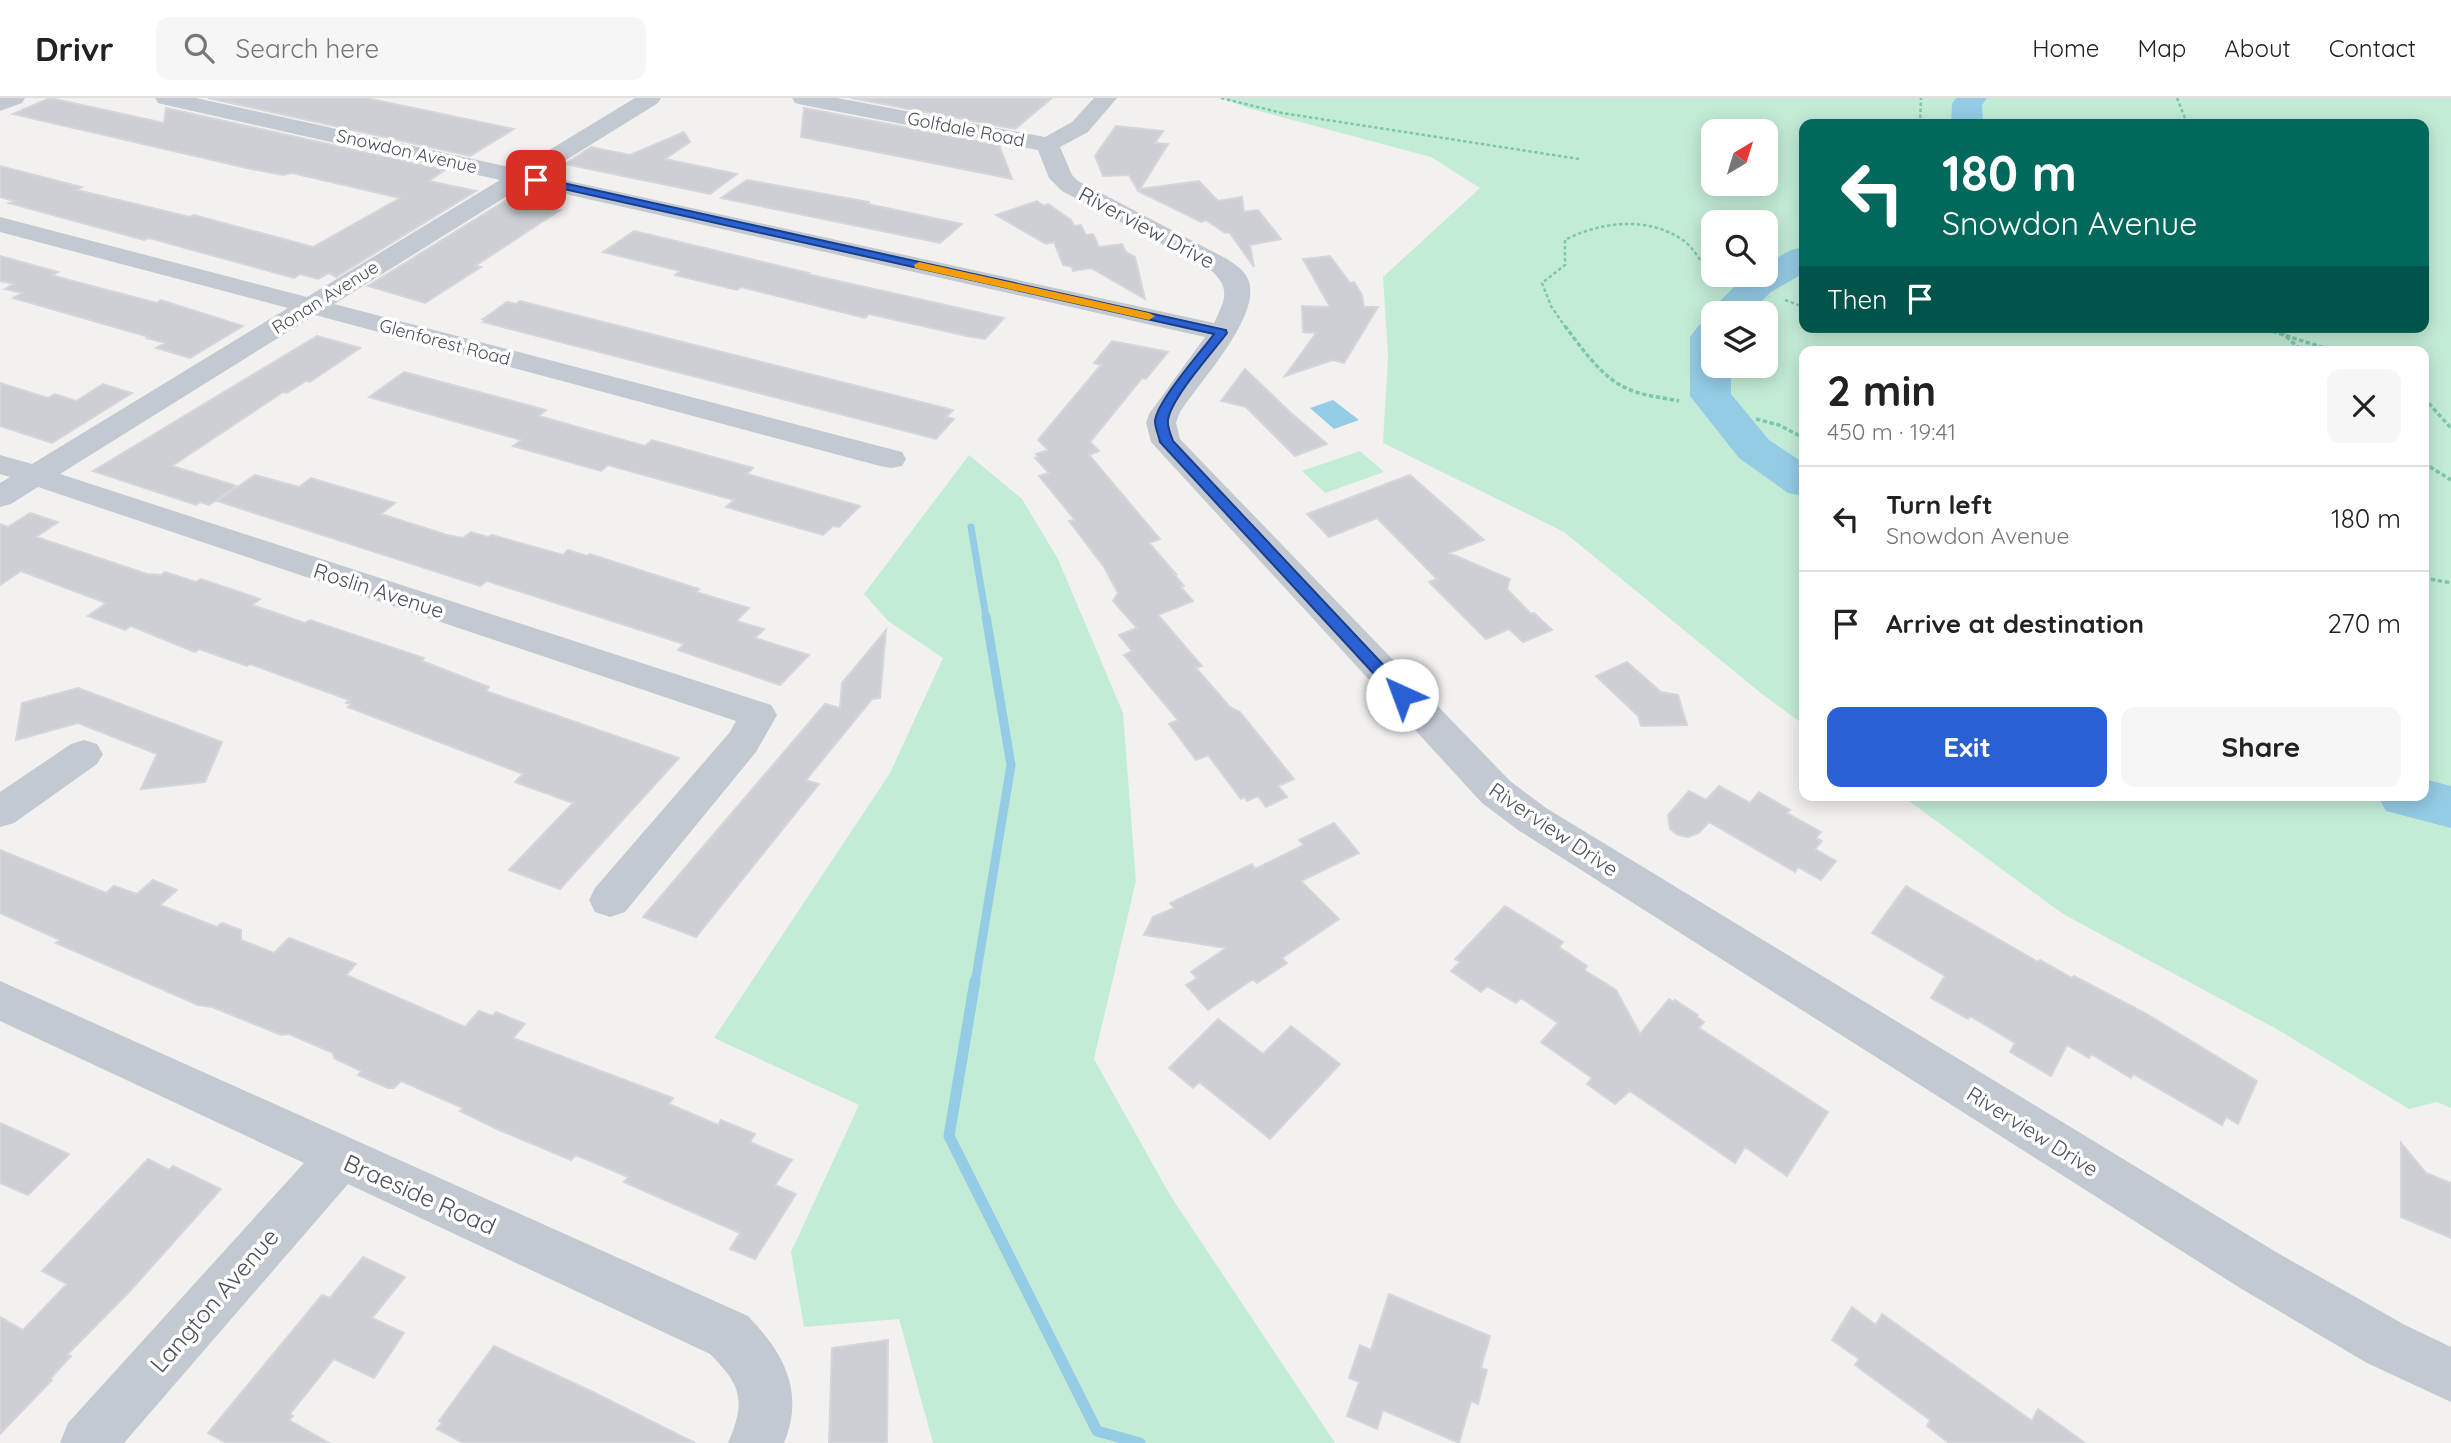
<!DOCTYPE html>
<html lang="en">
<head>
<meta charset="utf-8">
<style>
	:root { --surface:#fff; --page:#f6f6f6; --text:#222; --muted:#767676; --line:#e0e0e0; --accent:#2960d3 }
	body { margin:0; font-family:Quicksand,sans-serif; background:var(--page); color:var(--text); height:100vh; display:flex; flex-direction:column; font-size:26px; white-space:nowrap }
	* { box-sizing:border-box; margin:0 }
	p { font-size:23px; color:var(--muted) }
	.icon { flex:none; width:38px; height:38px; fill:none; stroke:currentColor; stroke-width:2; stroke-linecap:round; stroke-linejoin:round }
	.map { position:relative; flex:1; overflow:hidden }
	.details { position:absolute; left:1799px; top:248px; width:630px; height:455px; display:flex; flex-direction:column; background:var(--surface); border-radius:14px; box-shadow:0 4px 18px #0003 }
	.details>* { flex:none }
	.top-card { position:absolute; left:1799px; top:21px; width:630px; height:214px; border-radius:14px; box-shadow:0 4px 18px #0003; background:#00695c; color:#fff; overflow:hidden }
	.needle { width:46px; rotate:38deg }
	.controls { position:absolute; left:1701px; top:21px; display:grid; gap:14px }
	.controls a { display:grid; place-items:center; width:77px; height:77px; border-radius:14px; background:var(--surface); box-shadow:0 4px 18px #0003; font-size:35px }
	.pin { position:absolute; display:grid; place-items:center; width:60px; height:60px; color:#fff; margin:-30px; border-radius:14px; box-shadow:0 4px 10px #0006 }
	.me { position:absolute; width:77px; margin:-38px; rotate:317deg; stroke-linejoin:round; filter:drop-shadow(0 0 5px #0008) }
	.turn { display:flex; align-items:center; gap:24px; height:147px; padding:0 28px; font-size:32px }
	.turn .icon { width:91px; height:91px; stroke-width:2.5 }
	.turn b { display:block; font-size:49px; line-height:60px }
	.then { display:flex; align-items:center; height:66px; padding:0 28px; background:#0003; gap:14px; font-size:26px }
	.round { display:grid; place-items:center; flex:none; width:74px; height:74px; border-radius:14px; background:var(--page) }
	.overview { display:flex; align-items:center; justify-content:space-between; height:119px; padding:0 28px }
	h1 { font-size:42px; font-weight:700; line-height:52px }
	.cta { display:flex; gap:14px; margin-top:auto; padding:14px 28px }
	.cta a { flex:1; height:80px; border-radius:14px; background:var(--accent); color:#fff; font-size:28px; font-weight:700; line-height:80px; text-align:center }
	.cta a+a { background:var(--page); color:var(--text) }
	ul { padding:0; list-style:none }
	li { display:flex; align-items:center; gap:21px; height:105px; padding:0 28px; border-top:2px solid var(--line) }
	li div { flex:1 }
	li b { display:block; font-size:26px }
	li em { font-style:normal }
	header { display:flex; align-items:center; gap:42px; box-sizing:border-box; height:98px; padding:0 35px; background:var(--surface); border-bottom:2px solid var(--line) }
	header strong { font-size:33px }
	nav { display:flex; gap:38px; margin-inline-start:auto; font-size:24px }
	.search { width:490px; height:63px; background:var(--page); display:flex; align-items:center; gap:18px; box-sizing:border-box; padding:0 24px; border-radius:14px; color:var(--muted); font-size:26px }
	.map>svg:first-child { display:block }
</style>
</head>
<body>
<header>
<strong>Drivr</strong>
<div class="search"><svg class="icon" aria-label="search" viewBox="0 0 24 24"><circle cx="10" cy="10" r="6"/><path d="M15 15l6 6"/></svg>Search here</div>
<nav><a>Home</a><a>Map</a><a>About</a><a>Contact</a></nav>
</header>
<div class="map">
<svg width="2451" height="1345" viewBox="0 0 2451 1345">
	<rect width="100%" height="100%" fill="#f2f1f0"/>
	<path fill="#c3ecd7" fill-rule="evenodd" d="M1222 0H2451V1010L2437 1004 2409 1011 2280 933 2063 816 1902 698H2424V254H1804V627L1762 596 1564 434 1383 345 1388 258 1383 179 1480 90 1431 59 1248 10ZM1804 26H2424V229H1804ZM1713 33H1766V86H1713ZM1713 124H1766V177H1713ZM1713 215H1766V268H1713Z
		M1360 353 1384 374 1325 395 1302 373Z
		M969 357 1022 401 1058 461 1123 615 1136 783 1094 961 1170 1097 1335 1345H933L899 1221 804 1229 791 1154 859 1007 714 940 890 675 943 560 888 523 864 496Z"/>
	<path fill="#94cbe5" d="M1333 302 1359 322 1334 331 1310 310Z"/>
	<g fill="none" stroke-linecap="round" stroke-linejoin="round">
		<path stroke="#94cbe5" stroke-width="7" d="M971 429 986 519"/>
		<path stroke="#94cbe5" stroke-width="9" d="M975 885 1011 667 986 518"/>
		<path stroke="#94cbe5" stroke-width="11" d="M975 883 949 1038 1097 1333 1140 1345"/>
		<path fill="#94cbe5" fill-rule="evenodd" d="M1956 0H1987L1982 7 1983 26H1951L1952 6Z
			M1804 149V175L1771 194 1749 215H1713V223L1708 215 1745 178 1766 177V166L1791 152Z
			M1713 223V268H1731V296L1769 342 1804 365V398L1788 395 1739 360 1690 298V239L1699 227Z
			M2424 681 2451 688V730L2386 713 2378 698H2424Z"/>
	</g>
	<path fill="#cecfd4" stroke="#d5d6db" stroke-width="2" d="M50 0 164 25 166 10 445 72 429 83 476 93 336 179 329 175 318 181 300 176 294 180 149 140 144 142 9 105 14 103 0 99V68L82 89 77 92 190 119 194 117 313 149 400 100 292 75 283 77 251 71 13 16Z
		M208 0H366L514 31 470 58Z
		M851 0H1052L1015 31Z
		M804 10 999 47 1012 81 801 39Z
		M1116 28 1163 33 1155 45 1168 46 1140 91 1199 83 1218 103 1242 99 1244 114 1258 112 1281 141 1250 147 1254 169 1229 134 1225 135 1206 122 1201 124 1138 93 1129 77 1103 78 1095 58Z
		M684 34 690 44 665 61 737 76 710 96 565 66 591 49 630 57Z
		M747 82 869 104 868 106 962 126 940 145 721 100Z
		M508 101 560 112 475 168 481 169 425 205 368 188Z
		M1037 103 1044 108 1048 106 1071 122 1074 128 1081 127 1086 137 1093 136 1099 149 1122 146 1126 154 1135 159 1145 201 1091 170 1073 173 1072 169 1063 167 1054 144 1046 146 996 117Z
		M634 133 809 175 807 176 1004 220 985 241 967 238 869 216 865 220 741 189 737 192 675 177 680 173 603 154Z
		M0 158 58 174 52 177 69 182 157 205 161 202 243 228 190 260 156 250 165 245 147 240 149 239 13 200 22 195 5 191 13 186 0 183Z
		M1330 158 1350 185 1354 184 1362 197 1364 209H1378L1344 265 1333 262 1285 278 1316 235 1303 234 1302 208 1330 209 1303 161Z
		M520 203 953 312 946 319 954 321 936 341 483 224 486 221H483L507 204 516 206Z
		M317 238 360 250 310 284 306 283 287 295 283 294 172 368 237 388 209 407 200 404 196 407 93 373Z
		M1112 243 1168 254 1146 281 1142 280 1090 344 1099 353 1089 357 1160 441 1149 445 1176 476H1174L1184 488 1181 489 1193 503 1158 517 1202 568 1196 570 1230 609 1240 614 1294 681 1278 688 1287 699 1266 709 1258 698 1247 703 1245 699 1241 701 1208 657 1196 662 1169 626 1178 622 1124 557 1132 553 1119 537 1137 530 1113 503 1118 495 1104 469 1069 423 1075 422 1039 378 1049 375 1035 360 1038 359 1036 356 1048 352 1038 342 1101 267 1094 265Z
		M1245 271 1291 315 1327 346 1295 358 1246 309 1221 303Z
		M404 274 546 312 539 318 588 332 645 348 652 342 753 370 747 376 860 408 839 429 833 428 823 437 726 409 734 402 608 367 601 373 513 348 521 342 369 299Z
		M0 285 48 300 55 296 76 303 103 286 132 295 52 345 0 328Z
		M255 377 299 389 311 380 395 405 381 416 447 437 463 440 471 434 488 439 492 437 563 457 568 452 587 458 590 456 699 491 696 494 749 510 736 523 764 531 755 540 809 557 780 587 678 552 684 546 487 483 480 488 217 403Z
		M1410 377 1484 442 1449 455 1510 481 1507 491 1531 516 1534 515 1552 532 1523 544 1509 531 1486 541 1429 484 1437 481 1377 420 1329 439 1307 416Z
		M30 415 58 424 36 439 147 476 161 477 165 474 196 484 201 481 260 501 252 507 305 525 310 522 424 560 422 563 489 589 486 593 679 660 560 791 509 772 573 705 515 684 523 676 348 609 351 606 346 605 349 602 250 566 247 568 199 551 195 554 131 528 125 532 88 518 106 505 21 473 0 487V426L8 429Z
		M886 532 880 600 872 601 806 682 819 686 696 839 643 819 825 606 840 610 842 585Z
		M1627 564 1661 594 1678 597 1687 627 1641 628 1638 618 1596 578Z
		M78 590 222 644 205 684 141 691 157 656 78 625 16 642 22 605Z
		M1719 688 1750 705 1759 694 1790 712 1787 715 1821 734 1816 740 1822 743 1815 751 1836 763 1821 782 1798 769 1795 774 1709 724 1699 735 1688 739 1678 737 1670 731 1668 717 1689 693 1706 702Z
		M1334 725 1359 755 1301 783 1339 821 1282 860 1287 865 1257 885 1253 881 1208 912 1186 887 1197 880 1191 874 1226 850 1144 837 1153 819 1174 810 1170 805 1252 766 1255 771 1304 747 1299 742Z
		M0 752 106 795 114 788 137 796 153 782 177 792 160 807 217 829 222 825 241 832V842L274 855 289 840 356 866 346 877 465 929 479 913 493 918 496 914 525 926 513 940 673 1000 669 1006 718 1027 721 1022 755 1036 750 1044 792 1062 775 1087 796 1096 755 1161 730 1151 740 1135 624 1084 628 1079 576 1057 571 1062 499 1032 460 1013 463 1010 401 983 394 990H388L358 977 361 973 334 960 333 955 289 936 281 937 212 909 198 907 56 845 60 842 0 815Z
		M1906 788 2038 864 2040 862 2072 880 2074 878 2145 915 2257 983 2238 1026 2226 1019 2222 1027 2133 976 2131 980 2091 956 2089 960 2067 947 2051 978 2010 954 2015 945 1970 918 1968 921 1931 900 1945 878 1872 835Z
		M1505 808 1563 844 1559 849 1587 868 1584 872 1616 892 1640 936 1669 901 1674 904 1675 902 1698 917 1697 919 1704 924 1699 930 1828 1014 1787 1078 1745 1049 1735 1065 1630 993 1615 1006 1587 986 1592 980 1541 944 1558 925 1521 900 1516 905 1487 888 1481 894 1451 873 1460 864 1455 861Z
		M1218 921 1263 956 1291 928 1340 966 1270 1041 1199 984 1193 990 1169 970Z
		M0 1025 69 1056 28 1097 0 1085Z
		M2401 1045 2426 1075 2451 1085V1140L2401 1119Z
		M148 1061 169 1072 173 1068 221 1091 130 1193 67 1257 71 1258 50 1281 52 1282 0 1336V1219L23 1232 67 1186 42 1173Z
		M363 1159 405 1179 372 1220 404 1235 374 1280 334 1261 290 1316 293 1318 289 1322 329 1345H226L208 1335 322 1197 330 1200Z
		M1389 1196 1490 1238 1481 1270 1487 1272 1478 1306 1471 1303 1459 1345 1383 1312 1377 1331 1347 1318 1359 1284 1349 1280 1360 1247 1371 1252Z
		M1852 1209 1876 1227 1882 1216 2032 1323 2038 1311 2085 1345H1949L1927 1328 1930 1322 1855 1267 1859 1261 1832 1242Z
		M888 1242 887 1345H829L832 1250Z
		M494 1248 595 1295 695 1345H463L437 1331 442 1325 439 1323Z"/>
	<g fill="none" stroke-linecap="round" stroke-linejoin="round">
		<path stroke="#7ec7ab" stroke-width="2.5" stroke-dasharray="3.5 2.5" stroke-linecap="butt" d="M1221 0 1282 15 1579 61
			M2177 0 2185 20
			M1920 26 1921 0
			M1785 202 1804 209
			M2259 229 2262 230
			M1566 230 1551 208 1542 185 1565 167V142C1601 123 1650 118 1684 143 1696 152 1701 167 1713 176"/>
		<path stroke="#7ec7ab" stroke-width="3.5" stroke-dasharray="4.5 2.5" stroke-linecap="butt" d="M1565 228C1581 249 1601 279 1626 290 1642 298 1661 299 1679 303
			M2259 229 2337 254
			M2276 229 2303 254
			M2424 300 2451 330
			M1756 321 1779 327 1804 340
			M2424 365 2451 382
			M2424 480 2451 485"/>
		<path fill="#c2c9d1" fill-rule="evenodd" d="M0 0H25L22 5 0 13Z
			M155 0H196L518 71 635 0H661L658 5 542 77 1214 225C1225 202 1232 189 1209 171L1062 93 1049 80 1038 52 803 7 795 5 792 0H837L1045 39 1072 24 1094 0H1117L1088 34 1060 49 1072 77 1078 83 1227 161C1234 166 1243 171 1247 179 1266 215 1198 285 1179 316L1176 325 1180 341 1510 683 1546 710 2276 1154 2405 1227 2451 1249V1304L2367 1265 2240 1190 1518 732 1482 705 1151 344 1146 325 1149 316 1205 239 525 87 334 206 902 354 906 361 902 368 891 370 880 368 315 217 60 376 771 607 777 617 756 654 625 814 610 819 595 814 589 802 595 790 730 634 736 623 38 389 11 406 0 409V385L10 379 0 376V357L32 366 288 210 0 134V119L307 199 500 82 166 7 158 5Z
			M84 642 97 646 103 656 97 666 14 725 0 729V694L71 646Z
			M0 883 748 1218C784 1255 805 1294 784 1345H728C746 1303 742 1288 710 1256L348 1086 124 1345H60L68 1325 304 1065 0 923Z"/>
	</g>
	<path fill="#2960d3" stroke="#1b3e89" stroke-width="2" d="M536 79 1226 232 1227 235C1213 254 1171 300 1168 322 1167 329 1171 337 1173 343L1408 593 1410 597 1408 601H1397L1160 344C1159 338 1155 330 1155 323 1157 303 1201 254 1214 236L532 84 531 82Z"/>
	<path fill="#f59e0b" d="M919 164 1149 215 1155 218 1149 222 915 170 914 167Z"/>
	<g text-anchor="middle" dominant-baseline="central" stroke-width="7" stroke-linejoin="round" paint-order="stroke">
		<g font-size="18" fill="#4a515c" stroke="#fff">
			<text transform="translate(966 31) rotate(11)">Golfdale Road</text>
			<text transform="translate(407 53) rotate(13)">Snowdon Avenue</text>
			<text transform="translate(325 199) rotate(-32)">Ronan Avenue</text>
			<text transform="translate(445 244) rotate(15)">Glenforest Road</text>
		</g>
		<g font-size="21" fill="#4a515c" stroke="#fff">
			<text transform="translate(1147 129) rotate(28)">Riverview Drive</text>
			<text transform="translate(379 492) rotate(18)">Roslin Avenue</text>
			<text transform="translate(1554 731) rotate(34)">Riverview Drive</text>
			<text transform="translate(2033 1033) rotate(32)">Riverview Drive</text>
		</g>
		<g font-size="24" fill="#4a515c" stroke="#fff">
			<text transform="translate(420 1096) rotate(24)">Braeside Road</text>
			<text transform="translate(214 1202) rotate(-49)">Langton Avenue</text>
		</g>
	</g>
</svg>
<div class="controls">
<a><svg class="needle" viewBox="-14 -14 28 28"><path d="M0-13l5 13h-10z" fill="#e53935"/><path d="M0 13l5-13h-10z" fill="#767676"/></svg></a>
<a><svg class="icon" aria-label="search" viewBox="0 0 24 24"><circle cx="10" cy="10" r="6"/><path d="M15 15l6 6"/></svg></a>
<a><svg class="icon" aria-label="layers" viewBox="0 0 24 24"><path d="M12 4l9 5-9 5-9-5zM3 14l9 5 9-5"/></svg></a>
</div>
<div class="pin" style="left:536px;top:82px;background:#d93025"><svg class="icon" aria-label="arrive" viewBox="0 0 24 24"><path d="M6 21V4h12l-3 4 3 4H6"/></svg></div>
<svg class="me" style="left:1402px;top:597px" viewBox="-20 -20 40 40"><circle r="19" fill="#fff"/><path d="M0-13L10 11 0 6-10 11z" fill="#2960d3"/></svg>
<div class="top-card">
<div class="turn"><svg class="icon" aria-label="left" viewBox="0 0 24 24"><path d="M17 20v-9H6M10 6l-5 5 5 5"/></svg><div><b>180 m</b>Snowdon Avenue</div></div>
<div class="then">Then<svg class="icon" aria-label="arrive" viewBox="0 0 24 24"><path d="M6 21V4h12l-3 4 3 4H6"/></svg></div>
</div>
<section class="details">
<div class="overview"><div><h1>2 min</h1><p>450 m · 19:41</p></div><a class="round"><svg class="icon" aria-label="close" viewBox="0 0 24 24"><path d="M6 6l12 12M18 6L6 18"/></svg></a></div>
<ul>
<li><svg class="icon" aria-label="left" viewBox="0 0 24 24"><path d="M17 20v-9H6M10 6l-5 5 5 5"/></svg><div><b>Turn left</b><p>Snowdon Avenue</p></div><em>180 m</em></li>
<li><svg class="icon" aria-label="arrive" viewBox="0 0 24 24"><path d="M6 21V4h12l-3 4 3 4H6"/></svg><div><b>Arrive at destination</b></div><em>270 m</em></li>
</ul>
<div class="cta"><a>Exit</a><a>Share</a></div>
</section>
</div>
</body>
</html>
